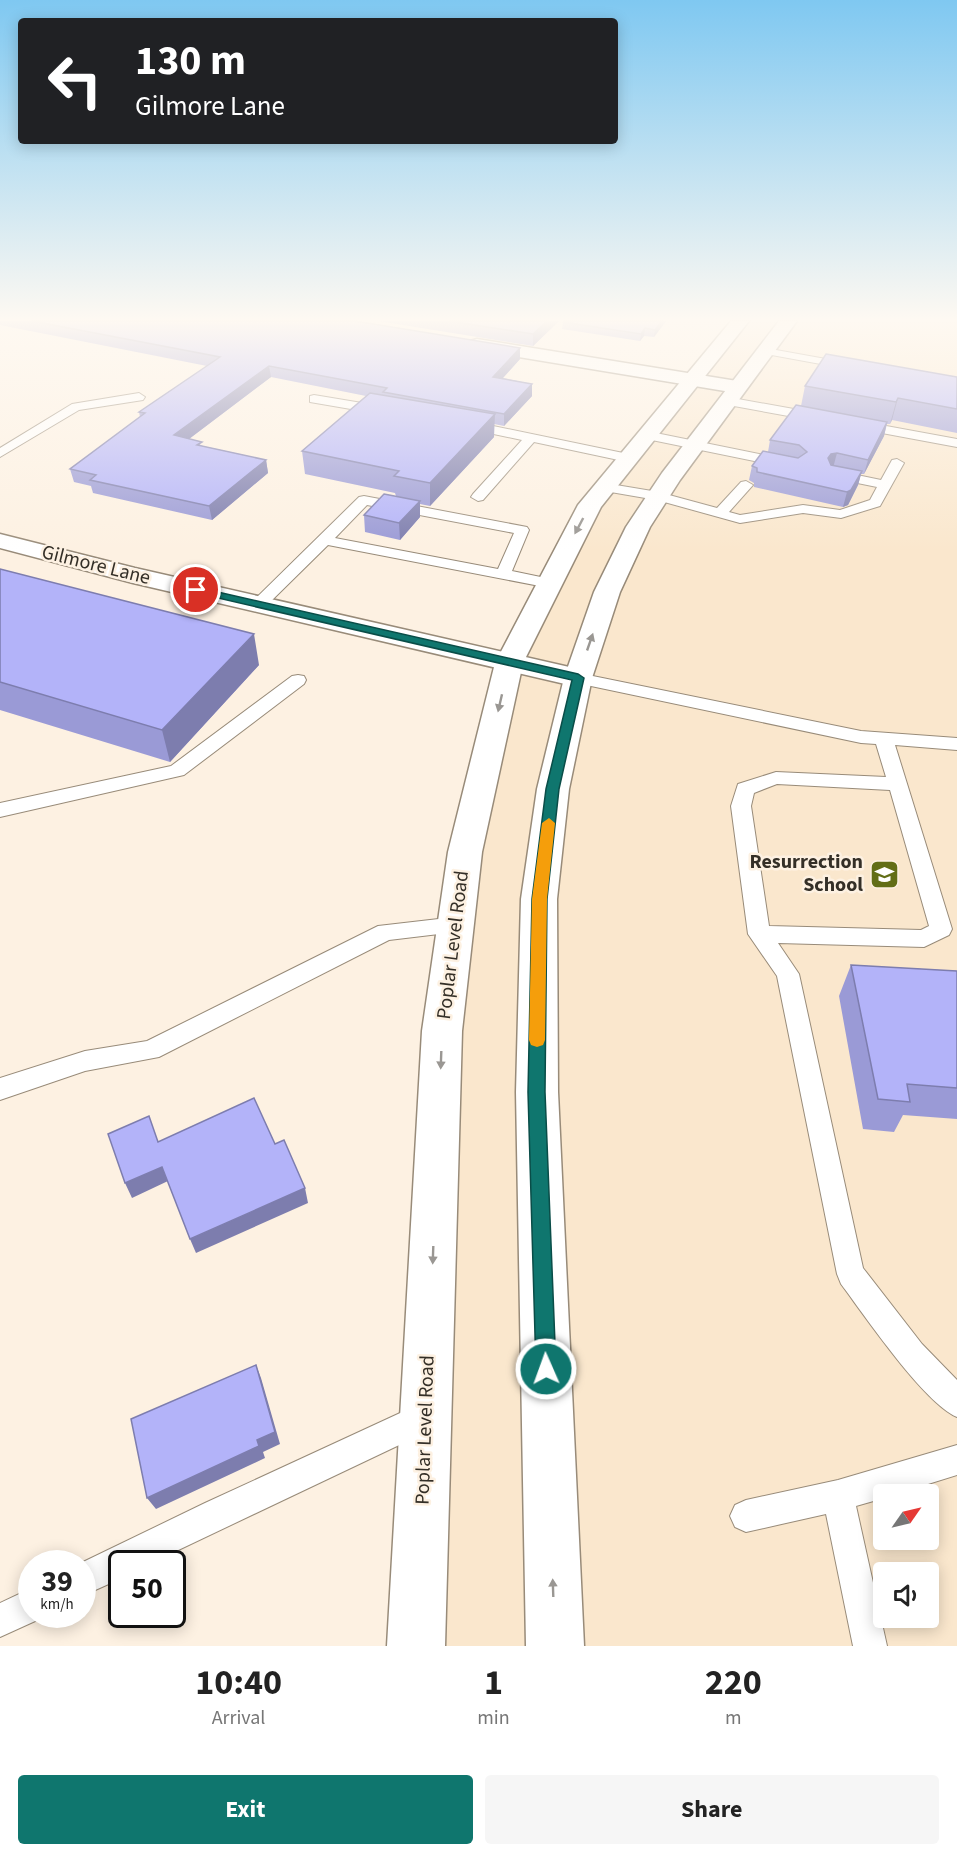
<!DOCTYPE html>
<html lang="en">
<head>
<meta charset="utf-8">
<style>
	:root { --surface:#fff; --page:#f6f6f6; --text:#222; --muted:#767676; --accent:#0f766e }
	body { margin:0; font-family:"Source Sans 3",sans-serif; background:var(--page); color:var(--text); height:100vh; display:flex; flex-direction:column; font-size:22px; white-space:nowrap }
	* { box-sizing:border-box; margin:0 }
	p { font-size:20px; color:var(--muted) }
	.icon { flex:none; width:33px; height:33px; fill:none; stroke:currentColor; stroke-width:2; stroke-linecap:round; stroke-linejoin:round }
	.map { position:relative; height:1646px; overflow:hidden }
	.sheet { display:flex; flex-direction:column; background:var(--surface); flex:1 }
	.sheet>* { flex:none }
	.guide { position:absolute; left:18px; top:18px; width:600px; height:126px; border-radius:6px; box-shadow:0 3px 15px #0003; background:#202124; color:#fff; overflow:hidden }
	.needle { width:39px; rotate:56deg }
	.buttons { position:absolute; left:873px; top:1484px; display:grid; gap:12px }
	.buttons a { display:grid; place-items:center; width:66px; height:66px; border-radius:6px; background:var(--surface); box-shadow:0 3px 15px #0003; font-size:30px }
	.speed { position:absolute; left:18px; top:1550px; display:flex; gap:12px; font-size:30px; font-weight:700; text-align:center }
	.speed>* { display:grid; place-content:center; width:78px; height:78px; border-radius:50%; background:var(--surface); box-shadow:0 3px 15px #0003; line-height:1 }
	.speed small { font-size:15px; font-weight:400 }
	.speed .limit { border:3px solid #111; border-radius:9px; background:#fff; color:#111 }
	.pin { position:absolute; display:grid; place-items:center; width:51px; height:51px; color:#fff; margin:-26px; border:3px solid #fff; border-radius:50%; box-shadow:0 2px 6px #0007 }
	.me { position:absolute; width:66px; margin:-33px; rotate:358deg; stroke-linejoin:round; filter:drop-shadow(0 0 4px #0008) }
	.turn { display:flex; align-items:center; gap:21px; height:126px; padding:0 18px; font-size:27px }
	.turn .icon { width:78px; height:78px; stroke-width:2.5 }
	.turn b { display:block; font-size:42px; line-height:51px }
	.eta { display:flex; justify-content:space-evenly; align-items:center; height:102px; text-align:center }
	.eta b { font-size:36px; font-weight:700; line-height:42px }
	.action { display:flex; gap:12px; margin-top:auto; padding:12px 18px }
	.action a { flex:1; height:69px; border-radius:6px; background:var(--accent); color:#fff; font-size:24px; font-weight:700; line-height:69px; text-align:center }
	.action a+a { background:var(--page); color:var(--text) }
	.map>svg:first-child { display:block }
</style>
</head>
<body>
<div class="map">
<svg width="957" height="1646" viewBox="0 0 957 1646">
	<rect width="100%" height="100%" fill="#fdf1e2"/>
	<path fill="#fae7cd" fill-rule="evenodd" d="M740 321H957V1646H416L442 1031 509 663 590 505ZM884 1494H928V1539H884ZM884 1572H928V1617H884Z"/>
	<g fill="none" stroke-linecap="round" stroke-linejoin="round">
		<defs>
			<path id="lane" d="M765 348 848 363 854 366 848 369 761 353 759 351Z
				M139 393 145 397 143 400 79 410 0 457V448L72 404Z
				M314 395 380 406 386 410 380 414 310 402V396Z
				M727 397 816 413 822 417 816 421 723 404 721 401Z
				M469 421 628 454 634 458 628 462 534 442 483 500 478 501 471 497 473 494 522 440 465 428 463 425 465 422Z
				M859 421 957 439V447L855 428 853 425 855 422Z
				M646 431 783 459 790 463 783 467 642 438 640 435 642 432Z
				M897 459 904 463 880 506 841 518 803 513 740 523 657 500 599 490 597 487 604 483 658 492 717 508 741 482 746 481 753 485 729 512 740 515 803 505 840 510 870 500 877 487 828 477 826 474 828 471 833 470 881 480 892 460Z
				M364 496 527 527 529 530 512 571 555 580 558 583 550 588 328 545 264 608H252L250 605 252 602 359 497ZM367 505 514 533 498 569 335 538Z
				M578 673 861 731 957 738V750L895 745 952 929 949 935 924 947 778 943 799 974 863 1268 922 1344 957 1380V1417C924 1403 865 1316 841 1284L837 1274 777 976 748 934 731 806 738 784 776 772 886 777 876 744 861 743 572 682 570 678 572 674ZM777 784 890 790 929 926 921 930 769 926 751 806 754 793Z
				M298 675 304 676 306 680 304 684 184 775 0 817V803L171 766 292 676Z
				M456 917 464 919 467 925 464 931 389 940 159 1057 85 1071 0 1100V1078L85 1051 147 1041 378 926Z
				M424 1402 435 1406 439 1417 435 1428 151 1563H122V1578L82 1596 81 1563 205 1503Z
				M957 1445V1475L896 1494H884V1498L856 1506 887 1646H853L826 1514 746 1532 735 1527 730 1516 735 1505 746 1500 838 1480Z
				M32 1588V1614H45L44 1617 0 1637V1603Z"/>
			<path id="street" d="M477 339 737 381 744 383 747 387 744 391 737 393 470 349 468 345 470 341Z
				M0 534 135 568 578 669 588 672 592 678 588 684 578 687 133 583 0 548Z"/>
			<path id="secondary" d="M731 321H749L601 507 523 663 482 852 462 1031 445 1646H387L422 1031 448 852 495 663 578 505Z
				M779 321H797L680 480 650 527 620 592 592 678 569 789 557 899 558 1092 584 1646H526L516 1092 521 899 537 789 564 678 594 592 626 527 662 473Z"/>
		</defs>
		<use href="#lane" stroke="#988b79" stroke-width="2"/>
		<use href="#street" stroke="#988b79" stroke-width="3"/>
		<use href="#secondary" stroke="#988b79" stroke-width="3"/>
		<use href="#lane" fill="#fff" fill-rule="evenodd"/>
		<use href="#street" fill="#fff" fill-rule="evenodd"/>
		<use href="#secondary" fill="#fff" fill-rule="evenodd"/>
	</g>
	<path fill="#9a9ad6" d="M0 321H355L520 359 503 378 532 384V396L504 426 494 424V437L430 506 420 504V517L400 540 365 532 364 515 396 496 395 493 305 474 302 451 366 396 271 377 189 439 203 446 266 460 268 473 212 520 93 493 91 486 74 482 70 469 140 417 139 412 207 366 0 325Z
		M378 321H559L533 346Z
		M666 321 654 337 644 336 640 341 562 329 563 322Z
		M957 377V433L892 420 890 424H887L884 436 864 474H861L858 485 848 505 843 507 754 487V483L749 480 752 466 768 452 770 440 801 406 805 386Z
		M0 569 259 665 170 762 0 710Z
		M851 965 957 971V1119L903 1115 894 1132 863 1129 839 996Z"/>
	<path fill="#7d7dae" d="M547 321H559L533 346V334Z
		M662 321H666L654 337 655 330Z
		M645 328 644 336 640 341 641 334Z
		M520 348V359L493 389V377Z
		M269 366 271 377 177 448 174 435Z
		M532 384V396L504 426V414Z
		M898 398 892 420 890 424 896 402Z
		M495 414 494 437 430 506V483Z
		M887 422 884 436 864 474 868 460Z
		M837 453 833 468 828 458 831 454Z
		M266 460 268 473 212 520 209 506Z
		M862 471 858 485 848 505 843 507 847 492Z
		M420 501V517L400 540 399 523Z
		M254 634 259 665 170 762 162 730Z
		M162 1167 168 1181 132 1198 125 1183Z
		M305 1188 308 1203 196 1253 190 1239Z
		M256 1365 261 1378 280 1444 263 1452 265 1458 156 1509 147 1498 257 1440Z"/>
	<path fill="#b3b3f9" stroke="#7d7dae" stroke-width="1.5" d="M32 321H355L520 348 493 377 532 384 504 414 383 392 387 388 269 366 174 435 202 442 197 445 266 460 209 506 90 480 96 475 70 469 145 413 139 412 220 357Z
		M449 321H547L533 334Z
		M564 321H662L655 330 645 328 641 334 563 322Z
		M826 354 957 377V409L898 398 896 402 805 386Z
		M370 393 495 414 430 483 394 476 399 471 302 451Z
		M796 405 887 422 868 460 837 453 831 454 828 458 831 465 862 471 851 490 847 492 757 472V468L752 466 763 451 798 458 807 452 799 445 770 440Z
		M384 494 420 501 399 523 364 515Z
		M0 569 254 634 162 730 0 682Z
		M851 965 957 971V1088L907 1084 910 1102 878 1099Z
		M254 1098 275 1144 284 1140 305 1188 190 1239 162 1167 125 1183 108 1134 149 1116 158 1142Z
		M256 1365 275 1432 257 1440 259 1446 147 1498 131 1419Z"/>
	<defs><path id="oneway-solid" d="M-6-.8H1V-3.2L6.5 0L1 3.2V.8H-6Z" transform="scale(1.5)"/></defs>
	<g fill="#9a9793">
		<use href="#oneway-solid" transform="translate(579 526) rotate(118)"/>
		<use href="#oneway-solid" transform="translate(590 642) rotate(-71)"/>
		<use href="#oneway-solid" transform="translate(500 703) rotate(103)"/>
		<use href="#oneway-solid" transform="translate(441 1060) rotate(92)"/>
		<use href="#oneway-solid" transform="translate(433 1255) rotate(92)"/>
		<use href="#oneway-solid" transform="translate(553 1588) rotate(-92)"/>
	</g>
	<linearGradient id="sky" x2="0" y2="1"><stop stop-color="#7fc8f1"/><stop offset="0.58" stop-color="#fef9f2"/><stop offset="1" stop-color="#fef9f2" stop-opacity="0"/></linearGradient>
	<rect width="957" height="551" fill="url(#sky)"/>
	<path fill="#0f766e" stroke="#0a4d48" stroke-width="1.5" d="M196 587 578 674 584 678 559 789 547 899 545 1092 556 1369 553 1376 546 1379 539 1376 536 1369 528 1092 532 899 546 789 572 680 192 592V588Z"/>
	<path fill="#f59e0b" d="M549 818 555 823 547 899 545 1040 543 1045 537 1047 531 1045 529 1040 532 899 542 823Z"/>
	<defs>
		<symbol id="school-square" viewBox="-11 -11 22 22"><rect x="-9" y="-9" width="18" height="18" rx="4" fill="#626e17" stroke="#fdf1e2"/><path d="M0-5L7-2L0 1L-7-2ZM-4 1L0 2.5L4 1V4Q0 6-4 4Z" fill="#fff"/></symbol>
	</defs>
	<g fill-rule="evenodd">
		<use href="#school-square" x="868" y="858" width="33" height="33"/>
	</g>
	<g text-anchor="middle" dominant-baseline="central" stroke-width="5" stroke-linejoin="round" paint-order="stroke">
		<g font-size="20" fill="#342f27" stroke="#fdf1e2">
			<text transform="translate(96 565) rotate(14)">Gilmore Lane</text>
			<text transform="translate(453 945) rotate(-83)">Poplar Level Road</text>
			<text transform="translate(425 1430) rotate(-88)">Poplar Level Road</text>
		</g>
		<g font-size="20" font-weight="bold" fill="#342f27" stroke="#fdf1e2" text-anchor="end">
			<text x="863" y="862">Resurrection<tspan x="863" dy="23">School</tspan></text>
		</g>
	</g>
</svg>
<div class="buttons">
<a><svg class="needle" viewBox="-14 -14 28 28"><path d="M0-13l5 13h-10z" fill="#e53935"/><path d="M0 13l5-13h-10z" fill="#767676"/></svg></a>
<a><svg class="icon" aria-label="sound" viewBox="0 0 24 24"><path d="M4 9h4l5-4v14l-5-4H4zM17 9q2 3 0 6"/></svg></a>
</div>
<div class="speed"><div>39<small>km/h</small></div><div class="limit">50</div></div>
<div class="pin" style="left:196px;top:590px;background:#d93025"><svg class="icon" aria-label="arrive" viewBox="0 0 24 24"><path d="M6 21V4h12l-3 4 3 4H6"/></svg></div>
<svg class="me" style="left:546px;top:1369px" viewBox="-20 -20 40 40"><circle r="17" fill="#0f766e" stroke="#fff" stroke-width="3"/><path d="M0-11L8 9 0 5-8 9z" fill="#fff"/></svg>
<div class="guide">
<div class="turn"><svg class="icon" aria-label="left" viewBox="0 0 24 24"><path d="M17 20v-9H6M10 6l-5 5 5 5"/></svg><div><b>130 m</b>Gilmore Lane</div></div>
</div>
</div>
<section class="sheet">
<div class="eta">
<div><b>10:40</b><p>Arrival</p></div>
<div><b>1</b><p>min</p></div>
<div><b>220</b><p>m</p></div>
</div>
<div class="action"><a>Exit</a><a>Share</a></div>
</section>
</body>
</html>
